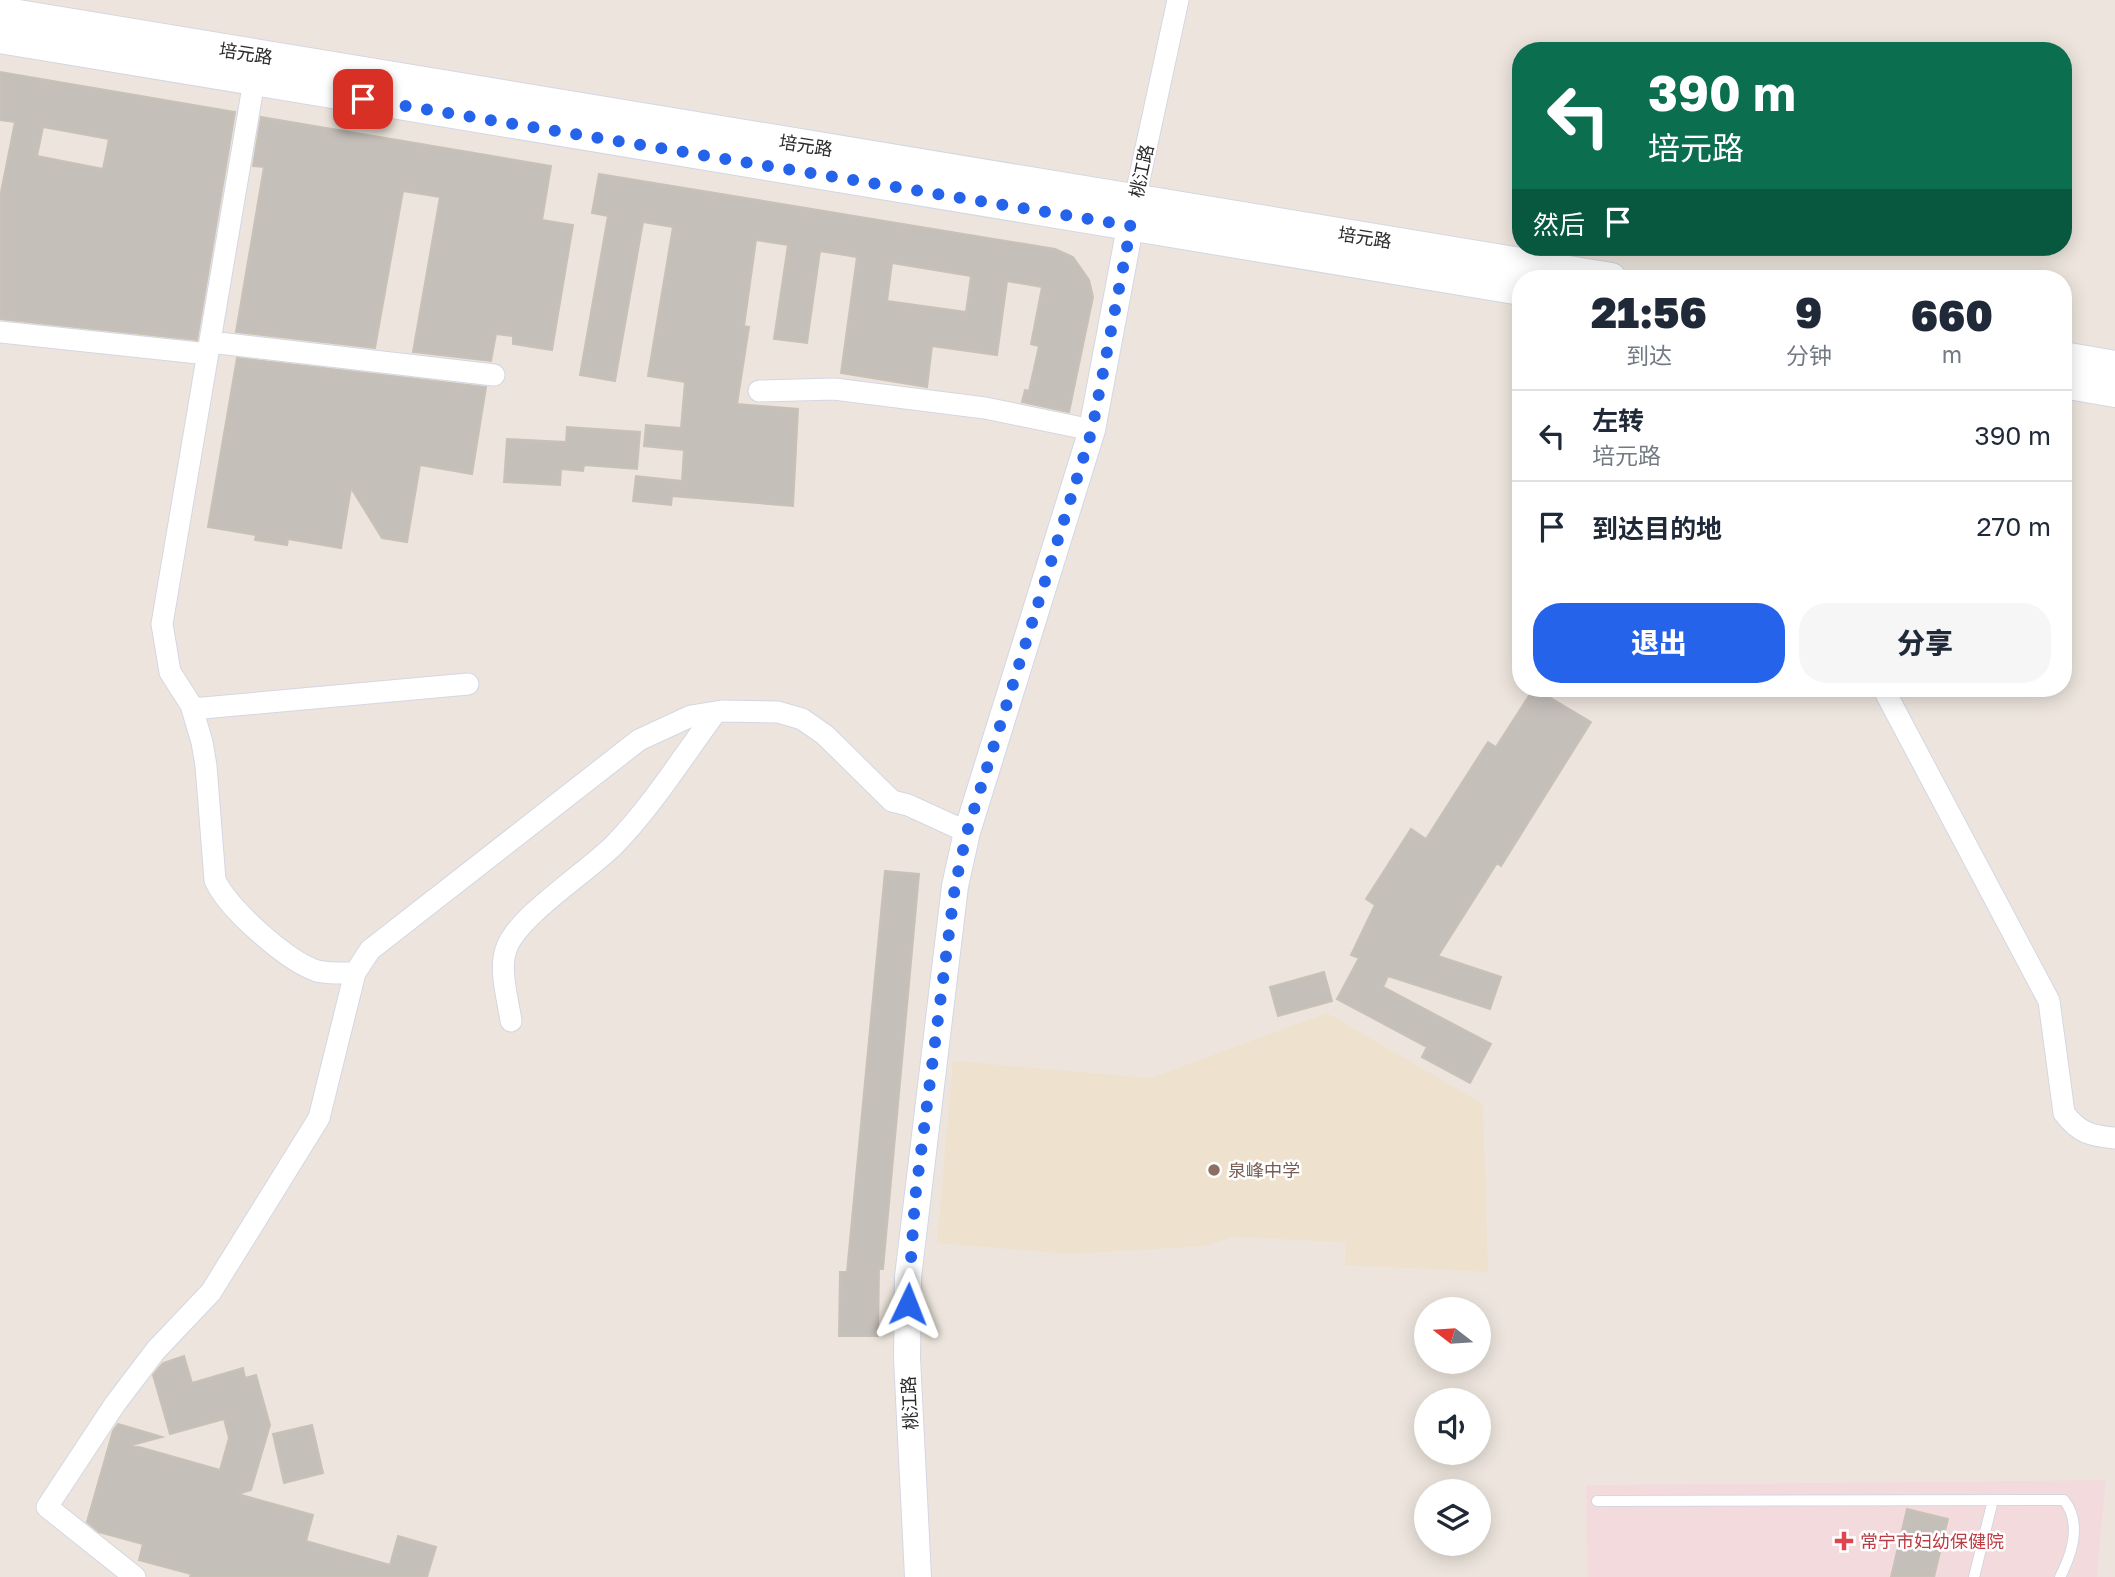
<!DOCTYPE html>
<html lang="zh">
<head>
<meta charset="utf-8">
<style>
	:root { --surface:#fff; --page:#f6f6f7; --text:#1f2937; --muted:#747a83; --line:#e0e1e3; --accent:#2563eb }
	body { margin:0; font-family:"Golos Text","Noto Sans SC",sans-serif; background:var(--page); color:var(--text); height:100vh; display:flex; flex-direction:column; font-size:26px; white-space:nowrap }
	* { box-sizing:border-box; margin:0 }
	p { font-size:23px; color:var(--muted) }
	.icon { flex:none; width:38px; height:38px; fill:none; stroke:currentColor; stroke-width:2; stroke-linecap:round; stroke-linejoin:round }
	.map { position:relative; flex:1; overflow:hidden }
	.drawer { position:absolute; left:1512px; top:270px; width:560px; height:427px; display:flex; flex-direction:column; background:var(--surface); border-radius:28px; box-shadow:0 4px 18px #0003 }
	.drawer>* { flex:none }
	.top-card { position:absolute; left:1512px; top:42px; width:560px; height:214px; border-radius:28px; box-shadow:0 4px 18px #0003; background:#0b6e4f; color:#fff; overflow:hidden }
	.needle { width:46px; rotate:287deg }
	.tools { position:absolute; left:1414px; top:1297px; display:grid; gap:14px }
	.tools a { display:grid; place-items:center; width:77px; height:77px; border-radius:50%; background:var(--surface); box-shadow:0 4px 18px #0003; font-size:35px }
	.pin { position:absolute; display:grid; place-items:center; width:60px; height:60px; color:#fff; margin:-30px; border-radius:14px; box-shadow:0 4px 10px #0006 }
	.me { position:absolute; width:77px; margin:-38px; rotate:2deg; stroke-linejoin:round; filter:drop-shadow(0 0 5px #0008) }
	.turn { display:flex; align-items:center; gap:24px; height:147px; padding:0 21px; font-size:32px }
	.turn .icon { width:91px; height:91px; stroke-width:2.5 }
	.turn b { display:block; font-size:49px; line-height:60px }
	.then { display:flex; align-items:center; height:66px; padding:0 21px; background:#0003; gap:14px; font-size:26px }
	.eta { display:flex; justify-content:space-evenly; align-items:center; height:119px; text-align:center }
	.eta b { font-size:42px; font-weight:800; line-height:49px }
	.cta { display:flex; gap:14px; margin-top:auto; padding:14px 21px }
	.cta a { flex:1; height:80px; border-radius:28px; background:var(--accent); color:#fff; font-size:28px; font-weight:800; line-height:80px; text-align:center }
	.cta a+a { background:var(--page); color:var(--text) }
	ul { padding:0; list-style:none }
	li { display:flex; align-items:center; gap:21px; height:91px; padding:0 21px; border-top:2px solid var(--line) }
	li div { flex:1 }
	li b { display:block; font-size:26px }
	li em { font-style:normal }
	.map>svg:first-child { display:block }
</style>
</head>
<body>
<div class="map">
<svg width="2115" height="1577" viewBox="0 0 2115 1577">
	<rect width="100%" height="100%" fill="#ede5dd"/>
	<path fill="#eee1cd" d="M1327 1013 1483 1104 1488 1272 1345 1265 1346 1242 1231 1237 1205 1246 1069 1254 937 1243 953 1061 1151 1078Z"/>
	<path fill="#f3dbdd" d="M2106 1480 2097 1577H1587L1586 1485Z"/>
	<path fill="#c5bfba" stroke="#c8c1b7" stroke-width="2" fill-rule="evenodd" d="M0 72 235 112 197 340 0 319V197L15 122 0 120ZM43 127 109 139 103 169 37 156Z
		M261 117 551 166 542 220 573 225 552 350 513 344V336L496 334 491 361 413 352 440 197 403 191 375 348 236 332 264 167 253 166Z
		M599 174 1055 249 1073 257 1089 280 1093 297 1069 412 1022 402 1025 390 1029 391 1039 346 1031 344 1042 287 1007 281 997 355 932 346 927 387 841 373 857 257 820 251 807 343 774 339 788 245 756 240 744 326 749 327 737 404 798 409 793 506 672 496 671 505 633 501 636 476 682 481 684 450 644 446 646 425 681 428 685 382 648 376 673 227 643 222 615 381 580 375 608 216 592 213ZM892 263 971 276 966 312 887 301Z
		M237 358 486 387 472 474 420 465 407 542 382 538 351 488 341 548 288 539 287 545 255 540 256 535 208 527Z
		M567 427 640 432 637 469 584 465 583 471 561 469 560 485 504 482 507 439 566 442Z
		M1534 688 1591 722 1501 866 1497 863 1438 956 1501 977 1490 1009 1388 976 1383 987 1491 1044 1470 1083 1422 1057 1427 1047 1337 999 1359 958 1351 955 1375 905 1366 899 1411 829 1426 839 1488 742 1496 747Z
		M885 871 919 874 883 1269H879L878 1336H839L840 1272H847Z
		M1324 972 1332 1001 1278 1016 1270 987Z
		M184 1356 192 1383 243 1368 245 1378 256 1375 270 1425 251 1490 238 1494 313 1515 306 1541 390 1565 398 1536 436 1547 427 1577H190L191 1574 139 1560 143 1544 99 1532 87 1522 113 1431 118 1424 162 1437 132 1445 220 1470 229 1438 224 1419 170 1434 153 1375 163 1363Z
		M312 1425 323 1473 284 1483 273 1434Z
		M1907 1509 1948 1519 1934 1577H1891Z"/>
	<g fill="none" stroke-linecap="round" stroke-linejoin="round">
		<defs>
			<path id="service" d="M1597 1501 2064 1500C2082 1523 2072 1554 2060 1577
				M1974 1577 1993 1500"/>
			<path id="minor" d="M254 81 162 624 170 672 191 705 202 742 206 766 215 880C227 908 287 961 317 971 329 974 343 973 355 973
				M1135 199 1178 0
				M0 332 208 354
				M210 342 494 375
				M759 391 834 389 985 408 1092 430
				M1883 688 2049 1001 2064 1113C2079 1133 2091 1136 2115 1138
				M192 709 468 684
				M511 1021C508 999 498 968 507 947 519 915 589 871 615 844 653 805 683 756 716 712
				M135 1577 47 1507 115 1404 156 1350 211 1292 319 1118 355 973 370 950 639 740 691 716 722 711 778 712 802 719 825 735 892 801 908 805 967 832"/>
			<path id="tertiary" d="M918 1577 907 1358 908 1277 955 886 967 832 1092 430 1134 206"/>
			<path id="secondary" d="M0 12 1611 278
				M0 38 1521 290
				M2063 357 2115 366
				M2063 383 2115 392"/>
		</defs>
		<use href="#service" stroke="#d3d7e3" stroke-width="12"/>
		<use href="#minor" stroke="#d3d7e3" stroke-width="23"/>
		<use href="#tertiary" stroke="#d3d7e3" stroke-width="28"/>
		<use href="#secondary" stroke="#d3d7e3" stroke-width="32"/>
		<use href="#service" stroke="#fff" stroke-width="10"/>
		<use href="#minor" stroke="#fff" stroke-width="21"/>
		<use href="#tertiary" stroke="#fff" stroke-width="26"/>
		<use href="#secondary" stroke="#fff" stroke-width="30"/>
	</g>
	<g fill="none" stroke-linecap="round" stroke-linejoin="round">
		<path stroke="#2563eb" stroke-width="12" stroke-dasharray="0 21.6" d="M363 99 1131 226 1092 430 967 832 955 886 915 1199 908 1304"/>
	</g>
	<circle fill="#8d6e63" stroke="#fff" stroke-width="2.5" cx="1214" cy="1170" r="7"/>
	<path fill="#e0444e" stroke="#fff" stroke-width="2.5" d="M1840.5 1530.5h7v7h7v7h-7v7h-7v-7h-7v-7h7z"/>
	<g text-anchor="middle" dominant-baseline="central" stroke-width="5" stroke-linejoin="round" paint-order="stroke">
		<g font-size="18" fill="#2b2b2b" stroke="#fff">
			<text transform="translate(246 53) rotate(9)">培元路</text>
			<text transform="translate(806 145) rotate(9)">培元路</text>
			<text transform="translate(1141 171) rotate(-78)">桃江路</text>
			<text transform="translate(1365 237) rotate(9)">培元路</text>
			<text transform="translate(909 1403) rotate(-93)">桃江路</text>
		</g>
		<g font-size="18" fill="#785e54" stroke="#fff" text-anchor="start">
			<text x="1228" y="1170">泉峰中学</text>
		</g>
		<g font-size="18" fill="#be3a42" stroke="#fff" text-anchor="start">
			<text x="1860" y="1541">常宁市妇幼保健院</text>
		</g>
	</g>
</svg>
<div class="tools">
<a><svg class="needle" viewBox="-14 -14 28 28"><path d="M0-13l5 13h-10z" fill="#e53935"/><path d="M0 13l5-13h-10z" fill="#747a83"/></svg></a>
<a><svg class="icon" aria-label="sound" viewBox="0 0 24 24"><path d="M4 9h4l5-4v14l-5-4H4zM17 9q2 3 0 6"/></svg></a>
<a><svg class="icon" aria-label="layers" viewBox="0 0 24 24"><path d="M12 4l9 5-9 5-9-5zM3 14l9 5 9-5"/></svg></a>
</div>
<div class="pin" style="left:363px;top:99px;background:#d93025"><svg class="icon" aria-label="arrive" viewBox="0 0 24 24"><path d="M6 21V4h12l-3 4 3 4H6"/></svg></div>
<svg class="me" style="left:908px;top:1304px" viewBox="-20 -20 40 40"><path d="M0-17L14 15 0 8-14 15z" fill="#2563eb" stroke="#fff" stroke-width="4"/></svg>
<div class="top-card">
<div class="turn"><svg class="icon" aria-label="left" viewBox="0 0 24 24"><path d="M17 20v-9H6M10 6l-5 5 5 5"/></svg><div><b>390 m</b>培元路</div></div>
<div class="then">然后<svg class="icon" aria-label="arrive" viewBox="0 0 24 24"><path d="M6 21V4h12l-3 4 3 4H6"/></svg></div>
</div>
<section class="drawer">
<div class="eta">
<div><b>21:56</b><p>到达</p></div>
<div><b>9</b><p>分钟</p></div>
<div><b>660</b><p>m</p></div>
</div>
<ul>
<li><svg class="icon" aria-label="left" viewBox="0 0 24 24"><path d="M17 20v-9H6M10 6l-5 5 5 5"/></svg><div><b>左转</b><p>培元路</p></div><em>390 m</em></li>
<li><svg class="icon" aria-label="arrive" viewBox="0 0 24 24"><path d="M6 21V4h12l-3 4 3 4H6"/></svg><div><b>到达目的地</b></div><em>270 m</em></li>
</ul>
<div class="cta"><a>退出</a><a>分享</a></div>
</section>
</div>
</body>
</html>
